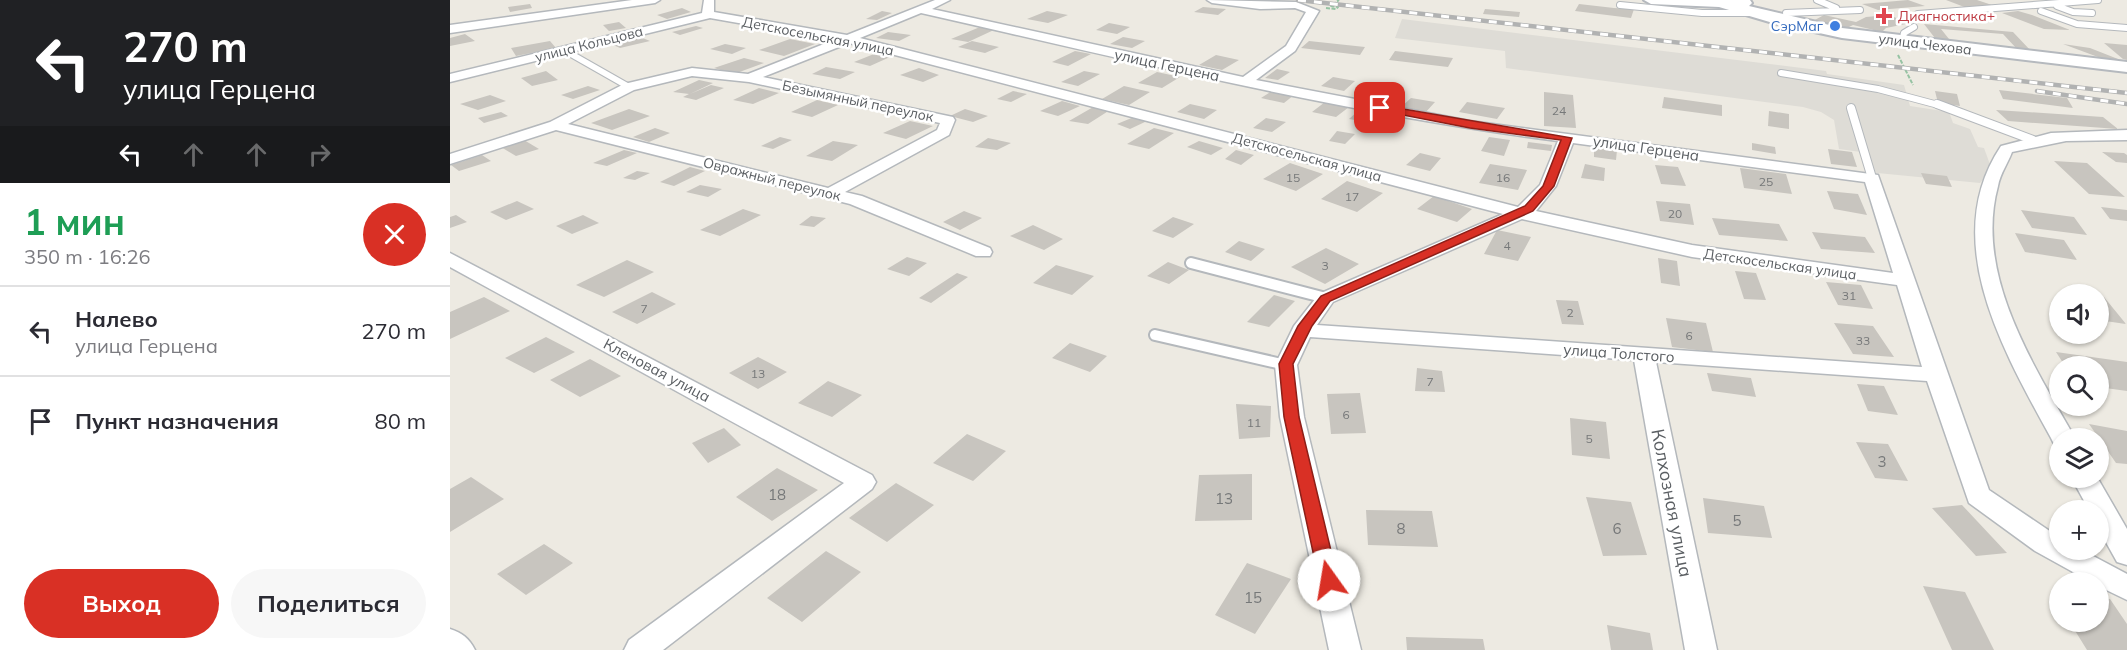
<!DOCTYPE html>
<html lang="ru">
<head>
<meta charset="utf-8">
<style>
	:root { --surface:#fff; --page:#f7f7f7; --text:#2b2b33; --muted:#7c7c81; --line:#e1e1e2; --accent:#d93025 }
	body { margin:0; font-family:Mulish,sans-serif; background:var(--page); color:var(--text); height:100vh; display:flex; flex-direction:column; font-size:22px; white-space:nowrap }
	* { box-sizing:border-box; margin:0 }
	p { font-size:20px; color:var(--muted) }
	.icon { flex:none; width:33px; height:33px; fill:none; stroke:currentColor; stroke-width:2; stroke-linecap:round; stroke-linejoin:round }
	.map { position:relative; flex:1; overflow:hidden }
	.drawer { display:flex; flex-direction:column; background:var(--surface); width:450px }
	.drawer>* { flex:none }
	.guide { background:#202124; color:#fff; overflow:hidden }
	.buttons { position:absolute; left:1599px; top:284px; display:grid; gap:12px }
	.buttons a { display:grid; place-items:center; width:60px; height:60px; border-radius:50%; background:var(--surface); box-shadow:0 2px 4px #0004; font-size:30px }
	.pin { position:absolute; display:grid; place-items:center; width:51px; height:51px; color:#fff; margin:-26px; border-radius:12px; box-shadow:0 3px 9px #0006 }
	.me { position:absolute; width:66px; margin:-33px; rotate:347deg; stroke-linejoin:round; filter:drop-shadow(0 0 4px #0008) }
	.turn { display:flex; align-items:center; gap:21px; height:126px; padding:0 24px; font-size:27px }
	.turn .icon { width:78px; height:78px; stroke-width:2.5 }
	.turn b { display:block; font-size:42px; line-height:51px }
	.lanes { display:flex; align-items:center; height:57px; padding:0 24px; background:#0003; justify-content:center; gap:30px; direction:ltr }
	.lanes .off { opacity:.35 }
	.round { display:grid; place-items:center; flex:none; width:63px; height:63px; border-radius:32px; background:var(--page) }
	.head { display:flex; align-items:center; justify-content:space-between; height:102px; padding:0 24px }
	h1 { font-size:36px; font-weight:700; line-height:45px; color:#1e9e55 }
	.cta { display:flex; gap:12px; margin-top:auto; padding:12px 24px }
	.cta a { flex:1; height:69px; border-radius:36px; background:var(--accent); color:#fff; font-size:24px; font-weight:700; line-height:69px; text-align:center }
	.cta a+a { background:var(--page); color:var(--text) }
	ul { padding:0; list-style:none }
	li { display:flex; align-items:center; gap:18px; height:90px; padding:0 24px; border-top:2px solid var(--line) }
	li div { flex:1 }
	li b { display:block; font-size:22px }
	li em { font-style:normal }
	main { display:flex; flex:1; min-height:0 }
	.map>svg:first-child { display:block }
</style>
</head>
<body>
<main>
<section class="drawer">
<div class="guide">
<div class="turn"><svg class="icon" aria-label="left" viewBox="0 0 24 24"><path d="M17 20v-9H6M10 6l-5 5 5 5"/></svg><div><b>270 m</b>улица Герцена</div></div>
<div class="lanes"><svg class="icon" aria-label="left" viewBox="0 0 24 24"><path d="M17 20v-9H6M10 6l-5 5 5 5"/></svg><svg class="icon off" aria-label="ahead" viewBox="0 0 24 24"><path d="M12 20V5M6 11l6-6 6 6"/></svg><svg class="icon off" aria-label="ahead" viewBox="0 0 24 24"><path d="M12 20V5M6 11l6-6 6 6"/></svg><svg class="icon off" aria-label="right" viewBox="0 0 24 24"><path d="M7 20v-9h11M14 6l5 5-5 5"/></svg></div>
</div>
<div class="head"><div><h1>1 мин</h1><p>350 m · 16:26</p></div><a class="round" style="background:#d93025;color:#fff"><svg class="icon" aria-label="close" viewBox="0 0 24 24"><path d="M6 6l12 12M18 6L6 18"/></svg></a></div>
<ul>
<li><svg class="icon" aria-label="left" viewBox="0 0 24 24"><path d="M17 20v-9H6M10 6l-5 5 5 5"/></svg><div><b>Налево</b><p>улица Герцена</p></div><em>270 m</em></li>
<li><svg class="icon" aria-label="arrive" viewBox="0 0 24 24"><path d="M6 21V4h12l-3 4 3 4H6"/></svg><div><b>Пункт назначения</b></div><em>80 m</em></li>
</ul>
<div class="cta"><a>Выход</a><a>Поделиться</a></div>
</section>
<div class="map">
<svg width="1677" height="650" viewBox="0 0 1677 650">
	<rect width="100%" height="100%" fill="#edeae2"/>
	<path fill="#dedcd6" d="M952 19 1376 71 1377 74 1454 85 1460 106 1499 112 1503 123 1520 129 1528 147 1534 148 1542 170 1530 183 1417 172 1411 152 1389 149 1384 120 1371 112 1353 107 1056 68 1055 51 945 38Z"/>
	<path fill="#c8c5bf" d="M1458 0 1475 6 1428 10 1412 4Z
		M1496 0H1527L1542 5 1517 8Z
		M80 4 82 8 60 12 58 7Z
		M1129 4 1164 8 1184 9 1181 18 1125 11Z
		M753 7 776 9 768 15 744 12Z
		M232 8 241 12 217 19 207 15Z
		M1035 9 1070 12 1069 17 1033 14Z
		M432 11 442 13 427 20 416 19Z
		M597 11 618 15 598 23 577 19Z
		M1568 11 1582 15 1620 30 1594 29 1552 13Z
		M1374 15 1406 22 1416 17 1438 15 1461 23 1436 28 1432 32 1403 25 1395 29 1363 21Z
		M169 22 176 28 159 31 153 25Z
		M659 23 680 27 667 34 646 30Z
		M1474 24 1563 32 1581 51 1567 49 1553 34 1491 29 1503 44 1488 42Z
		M246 26 253 28 230 35 222 32Z
		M530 27 546 29 518 42 501 39Z
		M438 32 461 35 449 41 426 38Z
		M15 34 25 41 0 46V38Z
		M190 37 200 41 170 48 161 44Z
		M673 37 695 41 682 48 660 44Z
		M340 39 365 44 334 56 309 50Z
		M100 41 106 48 66 56 61 48Z
		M522 41 549 47 535 53 508 47Z
		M859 41 915 47 910 55 851 48Z
		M1654 43 1677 45V60L1673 59Z
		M275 44 296 48 282 54 260 49Z
		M1613 44 1640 48 1668 59 1656 60Z
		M625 51 641 54 618 66 602 62Z
		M945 51 1003 58 998 67 939 60Z
		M424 54 440 57 420 66 404 62Z
		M766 55 789 60 772 70 749 65Z
		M294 58 314 63 284 74 264 68Z
		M376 67 405 72 390 79 362 74Z
		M469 68 489 75 473 82 450 75Z
		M827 69 840 72 828 80 815 78Z
		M96 71 108 80 82 86 71 78Z
		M634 71 650 74 628 86 611 82Z
		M707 72 730 77 712 88 688 83Z
		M883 77 905 81 894 91 871 86Z
		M249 80 263 83 240 94 261 85 274 88 246 100 233 97 239 94 223 92Z
		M138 86 150 90 123 99 111 95Z
		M674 86 700 92 679 105 652 99Z
		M309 88 329 93 303 104 283 100Z
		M1549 90 1617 98 1623 108 1553 99Z
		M563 91 577 94 561 102 547 99Z
		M822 91 844 95 834 103 811 98Z
		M919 91 943 95 932 105 908 101Z
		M1485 91 1507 94 1510 106 1488 103Z
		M1094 92 1123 95 1126 128 1094 126Z
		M40 95 56 101 28 110 10 104Z
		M1214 97 1272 105V116L1212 108Z
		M961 98 985 102 975 113 950 108Z
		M367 100 388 105 362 117 341 112Z
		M612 101 630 106 608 116 590 111Z
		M875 102 899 107 886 117 862 112Z
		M1017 102 1055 108 1047 119 1009 112Z
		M740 104 767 110 754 119 727 112Z
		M645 106 660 110 638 124 619 121Z
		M179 109 200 116 162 130 141 123Z
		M515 109 538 116 523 122 500 116Z
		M909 110 925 113 916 122 899 119Z
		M1546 110 1653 117 1668 129 1558 121Z
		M1319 111 1339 114V129L1318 126Z
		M51 112 58 116 34 123 28 118Z
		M684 117 697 121 680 129 667 124Z
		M816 118 836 122 822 132 803 128Z
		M460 121 483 126 456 139 433 133Z
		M205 128 220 133 199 142 183 137Z
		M704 128 724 133 699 149 677 144Z
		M887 131 905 134 895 144 879 141Z
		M330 137 342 140 323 149 311 146Z
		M1039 137 1060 140 1054 156 1031 151Z
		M538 138 561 143 547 150 525 147Z
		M74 140 89 149 66 156 51 147Z
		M383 141 408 145 382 161 356 156Z
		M749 141 773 148 761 155 737 147Z
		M1078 142 1102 145 1101 151 1077 148Z
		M1302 143 1325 147 1326 154 1302 150Z
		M1144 148 1167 150 1166 160 1144 157Z
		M1378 149 1402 152 1407 167 1381 164Z
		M174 150 187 153 157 166 143 163Z
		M786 150 804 155 791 165 775 159Z
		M1652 152 1674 153 1677 155V163L1666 162Z
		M970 153 991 158 980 171 956 165Z
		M32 155 41 161 9 171 1 165Z
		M1604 161 1637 163 1675 197 1639 194Z
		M840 163 873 174 846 191 813 179Z
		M1040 164 1077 170 1068 190 1029 183Z
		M1135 164 1155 168 1154 181 1131 178Z
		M1205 165 1228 167 1236 186 1211 184Z
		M240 167 255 171 224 186 210 182Z
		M1290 168 1336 174 1342 194 1294 188Z
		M187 171 200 173 185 180 173 178Z
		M1471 173 1497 176 1502 187 1476 184Z
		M897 181 933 193 907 212 871 199Z
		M250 185 272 189 258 197 236 192Z
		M1377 191 1408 194 1417 215 1384 209Z
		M984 196 1022 209 1007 222 967 209Z
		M67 201 84 209 56 220 40 212Z
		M1206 201 1240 204 1244 225 1210 221Z
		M1651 207 1677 210V221L1660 219Z
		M293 209 311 215 270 236 250 230Z
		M1571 210 1624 217 1637 235 1582 228Z
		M514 211 532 218 510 230 493 222Z
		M6 215 17 222 0 228V217Z
		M133 215 149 223 122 234 106 226Z
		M361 216 376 218 364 227 349 225Z
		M723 217 744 224 723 238 702 231Z
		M1262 218 1329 224 1338 241 1269 235Z
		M583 225 613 239 594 250 560 236Z
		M1047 230 1081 237 1068 261 1034 254Z
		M1362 232 1415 237 1425 253 1371 249Z
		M1565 233 1614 240 1627 260 1575 252Z
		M789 241 815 249 801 261 775 252Z
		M876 248 909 264 875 284 841 267Z
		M457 257 477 263 459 276 437 269Z
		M1208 258 1227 261 1230 286 1211 283Z
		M177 260 204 272 154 297 126 285Z
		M718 262 739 270 719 284 697 276Z
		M606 265 644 276 622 295 583 283Z
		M1285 271 1306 273 1316 300 1294 299Z
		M507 273 518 277 481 303 469 298Z
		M1376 282 1411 285 1423 309 1388 305Z
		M202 292 226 304 187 324 162 312Z
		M824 295 845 301 819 327 797 322Z
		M1648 296 1654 297 1676 324 1648 320Z
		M34 297 60 311 0 339V312Z
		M1106 300 1128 301 1134 325 1112 324Z
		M1216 318 1256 323 1263 352 1222 347Z
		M1384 323 1423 326 1444 357 1403 354Z
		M96 337 125 352 84 373 55 358Z
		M620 343 657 356 640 372 602 358Z
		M1606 352 1677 362V391L1648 387V366H1615Z
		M308 357 337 372 308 389 279 373Z
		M140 359 171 376 130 397 100 380Z
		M967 368 992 371 995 392 965 391Z
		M1257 373 1301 378 1306 397 1262 391Z
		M378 381 412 395 382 417 348 403Z
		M1407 384 1434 386 1448 415 1418 411Z
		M910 393 916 433 881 434 877 394Z
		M786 404 821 406 820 437 789 439Z
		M1120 418 1156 422 1160 459 1122 455Z
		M1639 424 1677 431V464L1666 463Z
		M274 428 291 445 258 463 242 443Z
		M517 434 556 451 523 481 483 463Z
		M1406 442 1438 444 1458 481 1425 478Z
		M327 468 368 490 322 521 286 497Z
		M802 474V520L745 521 749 475Z
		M21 477 54 499 0 532V489Z
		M446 483 484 505 437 542 399 518Z
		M1136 497 1181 502 1197 555 1153 556Z
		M1253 498 1314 506 1322 538 1258 533Z
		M1512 505 1557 553 1526 556 1482 508Z
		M916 510 982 511 988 547 918 545Z
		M94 544 123 563 76 595 47 574Z
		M376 551 411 572 352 622 317 598Z
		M797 563 841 579 805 634 765 615Z
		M1473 586 1515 592 1544 650H1502Z
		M1648 598 1660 599 1677 624V650H1637L1619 621H1648Z
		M1157 625 1200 633 1203 650H1161Z
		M956 637 1033 639 1035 650H957Z"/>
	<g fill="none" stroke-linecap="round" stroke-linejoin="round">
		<defs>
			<path id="lane-far2" d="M1367 0 1386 8
				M1170 5 1252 13H1304
				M1607 6 1623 12 1642 13
				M1591 11 1627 24 1677 28
				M1336 13 1410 10
				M1468 14 1648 0
				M1452 42 1454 33 1464 27
				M114 50 179 87
				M1331 73 1428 89 1492 106"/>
			<path id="lane-far1" d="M1487 104 1583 140
				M1401 108 1422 178"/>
			<path id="lane" d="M741 263 876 298
				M705 335 836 365"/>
			<path id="street" d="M182 0H210L205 3 0 33V25Z
				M254 0H264V12L397 35 485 0H500L482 9 793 77 836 46 856 12 845 8 810 9 762 3 757 0 846 2 869 11 845 51 806 80 1020 121 1428 175 1539 490 1610 538V549H1630L1677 574V600L1648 586V582H1641L1585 551 1519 503 1477 381 1206 362 1267 650H1235L1184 360 860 337 847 365 854 417 911 650H879L830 417 825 365 844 326 869 294 1053 214 399 43 313 77 503 117 505 120 499 135 395 192 412 196 540 248 542 252 540 256H526L400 204 106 130 0 164V154L100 122 174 84 242 68 298 74 384 40 260 18 0 82V74L252 13ZM471 13C682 61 893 113 1108 141L1090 185 1068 207 410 38ZM242 76 299 82 490 123 487 130 378 188 118 124 184 90ZM1123 143 1415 182 1443 273 1242 245 1086 211 1106 186ZM1072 219 1242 257 1447 285 1472 367 867 325 883 302Z
				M1677 130V140L1616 141 1562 152C1558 163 1550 174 1548 186 1524 274 1583 364 1625 438H1610V445L1604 444 1601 438C1554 352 1488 240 1551 146L1601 133Z
				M0 253 422 475 426 482 422 489 213 650H174L179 640 394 483 0 267Z
				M1621 477H1647L1677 529V565L1667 562 1648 528V510H1639Z
				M0 629C12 633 19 638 25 650H0Z"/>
			<path id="secondary" d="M1194 0H1300L1302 3 1299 6 1392 28 1677 62V72L1392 38 1323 23 1269 7 1201 4Z"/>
		</defs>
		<use href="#lane-far2" stroke="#b4b8bc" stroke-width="8"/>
		<use href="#lane-far1" stroke="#b4b8bc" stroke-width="10"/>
		<use href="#lane" stroke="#b4b8bc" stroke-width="14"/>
		<use href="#street" stroke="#b4b8bc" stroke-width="3"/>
		<use href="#secondary" stroke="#b5b9be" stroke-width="4"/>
		<path stroke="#96c3a3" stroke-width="2" stroke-dasharray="4 1.5" stroke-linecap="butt" d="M876 8 886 9 888 7 881 6 889 0
			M1448 55 1463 85"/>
		<use href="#lane-far2" stroke="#fff" stroke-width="6"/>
		<use href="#lane-far1" stroke="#fff" stroke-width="8"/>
		<use href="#lane" stroke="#fff" stroke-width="10"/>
		<use href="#street" fill="#fff" fill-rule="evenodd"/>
		<use href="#secondary" fill="#fff" fill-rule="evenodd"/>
		<defs>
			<path id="rail" d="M848 0 1677 93
				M1587 91 1677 104"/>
		</defs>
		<use href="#rail" stroke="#b1b2b2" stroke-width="4.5"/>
		<use href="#rail" stroke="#fff" stroke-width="3" stroke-dasharray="8" stroke-linecap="butt"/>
	</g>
	<path fill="#d93025" stroke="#8d1f18" stroke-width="1.5" d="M930 105 1122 138 1104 186 1083 211 880 301 862 326 843 364 849 417 888 580 886 586 879 588 872 586 869 580 834 417 829 364 848 326 871 296 1075 206 1093 186 1111 140 1020 128 927 110V106Z"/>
	<path fill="#e0444e" stroke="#fff" stroke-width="2" d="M1431 7h6v6h6v6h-6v6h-6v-6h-6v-6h6z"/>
	<circle fill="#3f7fe0" stroke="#fff" stroke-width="2" cx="1385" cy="26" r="6"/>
	<g text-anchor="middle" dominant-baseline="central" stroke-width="5" stroke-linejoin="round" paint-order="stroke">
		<g font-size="12" fill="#767879">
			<text x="1109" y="110">24</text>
			<text x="843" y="177">15</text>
			<text x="1053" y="177">16</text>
			<text x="1316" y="181">25</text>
			<text x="902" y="196">17</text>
			<text x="1225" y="213">20</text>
			<text x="1057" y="245">4</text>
			<text x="875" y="265">3</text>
			<text x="1399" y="295">31</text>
			<text x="194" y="308">7</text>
			<text x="1120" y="312">2</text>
			<text x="1239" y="335">6</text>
			<text x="1413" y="340">33</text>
			<text x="308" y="373">13</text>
			<text x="980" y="381">7</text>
			<text x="896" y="414">6</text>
			<text x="804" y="422">11</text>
			<text x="1139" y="438">5</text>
		</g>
		<g font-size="14" fill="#be3a42" stroke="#fff" text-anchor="start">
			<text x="1448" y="16">Диагностика+</text>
		</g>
		<g font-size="14" fill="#366cbe" stroke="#fff" text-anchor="end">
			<text x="1373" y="26">СэрМаг</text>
		</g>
		<g font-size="14" fill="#5a5e62" stroke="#fff">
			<text transform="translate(368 36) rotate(11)">Детскосельская улица</text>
			<text transform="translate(139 44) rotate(-14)">улица Кольцова</text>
			<text transform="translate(1475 44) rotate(7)">улица Чехова</text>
			<text transform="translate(408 101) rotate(12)">Безымянный переулок</text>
			<text transform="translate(857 157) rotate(15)">Детскосельская улица</text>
			<text transform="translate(322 179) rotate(14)">Овражный переулок</text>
			<text transform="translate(1330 264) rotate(8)">Детскосельская улица</text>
		</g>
		<g font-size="15" fill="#5a5e62" stroke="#fff">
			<text transform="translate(717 65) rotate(12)">улица Герцена</text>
			<text transform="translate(1196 148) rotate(8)">улица Герцена</text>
			<text transform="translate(1169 353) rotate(4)">улица Толстого</text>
			<text transform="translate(207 370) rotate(28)">Кленовая улица</text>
		</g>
		<g font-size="15" fill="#767879">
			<text x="1432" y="461">3</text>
			<text x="327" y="494">18</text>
			<text x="774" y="498">13</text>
			<text x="1287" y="520">5</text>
			<text x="951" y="528">8</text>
			<text x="1167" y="528">6</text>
			<text x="803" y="597">15</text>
		</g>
		<g font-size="18" fill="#5a5e62" stroke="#fff">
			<text transform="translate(1222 503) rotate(79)">Колхозная улица</text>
		</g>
	</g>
</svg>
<div class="buttons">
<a><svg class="icon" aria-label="sound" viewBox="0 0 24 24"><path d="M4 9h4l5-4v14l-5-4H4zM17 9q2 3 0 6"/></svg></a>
<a><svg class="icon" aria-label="search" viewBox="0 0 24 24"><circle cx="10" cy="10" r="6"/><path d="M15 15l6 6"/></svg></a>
<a><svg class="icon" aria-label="layers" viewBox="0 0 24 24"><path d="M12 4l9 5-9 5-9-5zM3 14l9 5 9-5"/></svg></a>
<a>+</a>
<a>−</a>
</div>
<div class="pin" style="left:930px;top:108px;background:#d93025"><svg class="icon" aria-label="arrive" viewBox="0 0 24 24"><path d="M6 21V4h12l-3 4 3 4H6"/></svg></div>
<svg class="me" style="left:879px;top:580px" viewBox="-20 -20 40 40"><circle r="19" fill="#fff"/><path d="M0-13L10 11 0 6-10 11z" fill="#d93025"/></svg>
</div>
</main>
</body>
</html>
